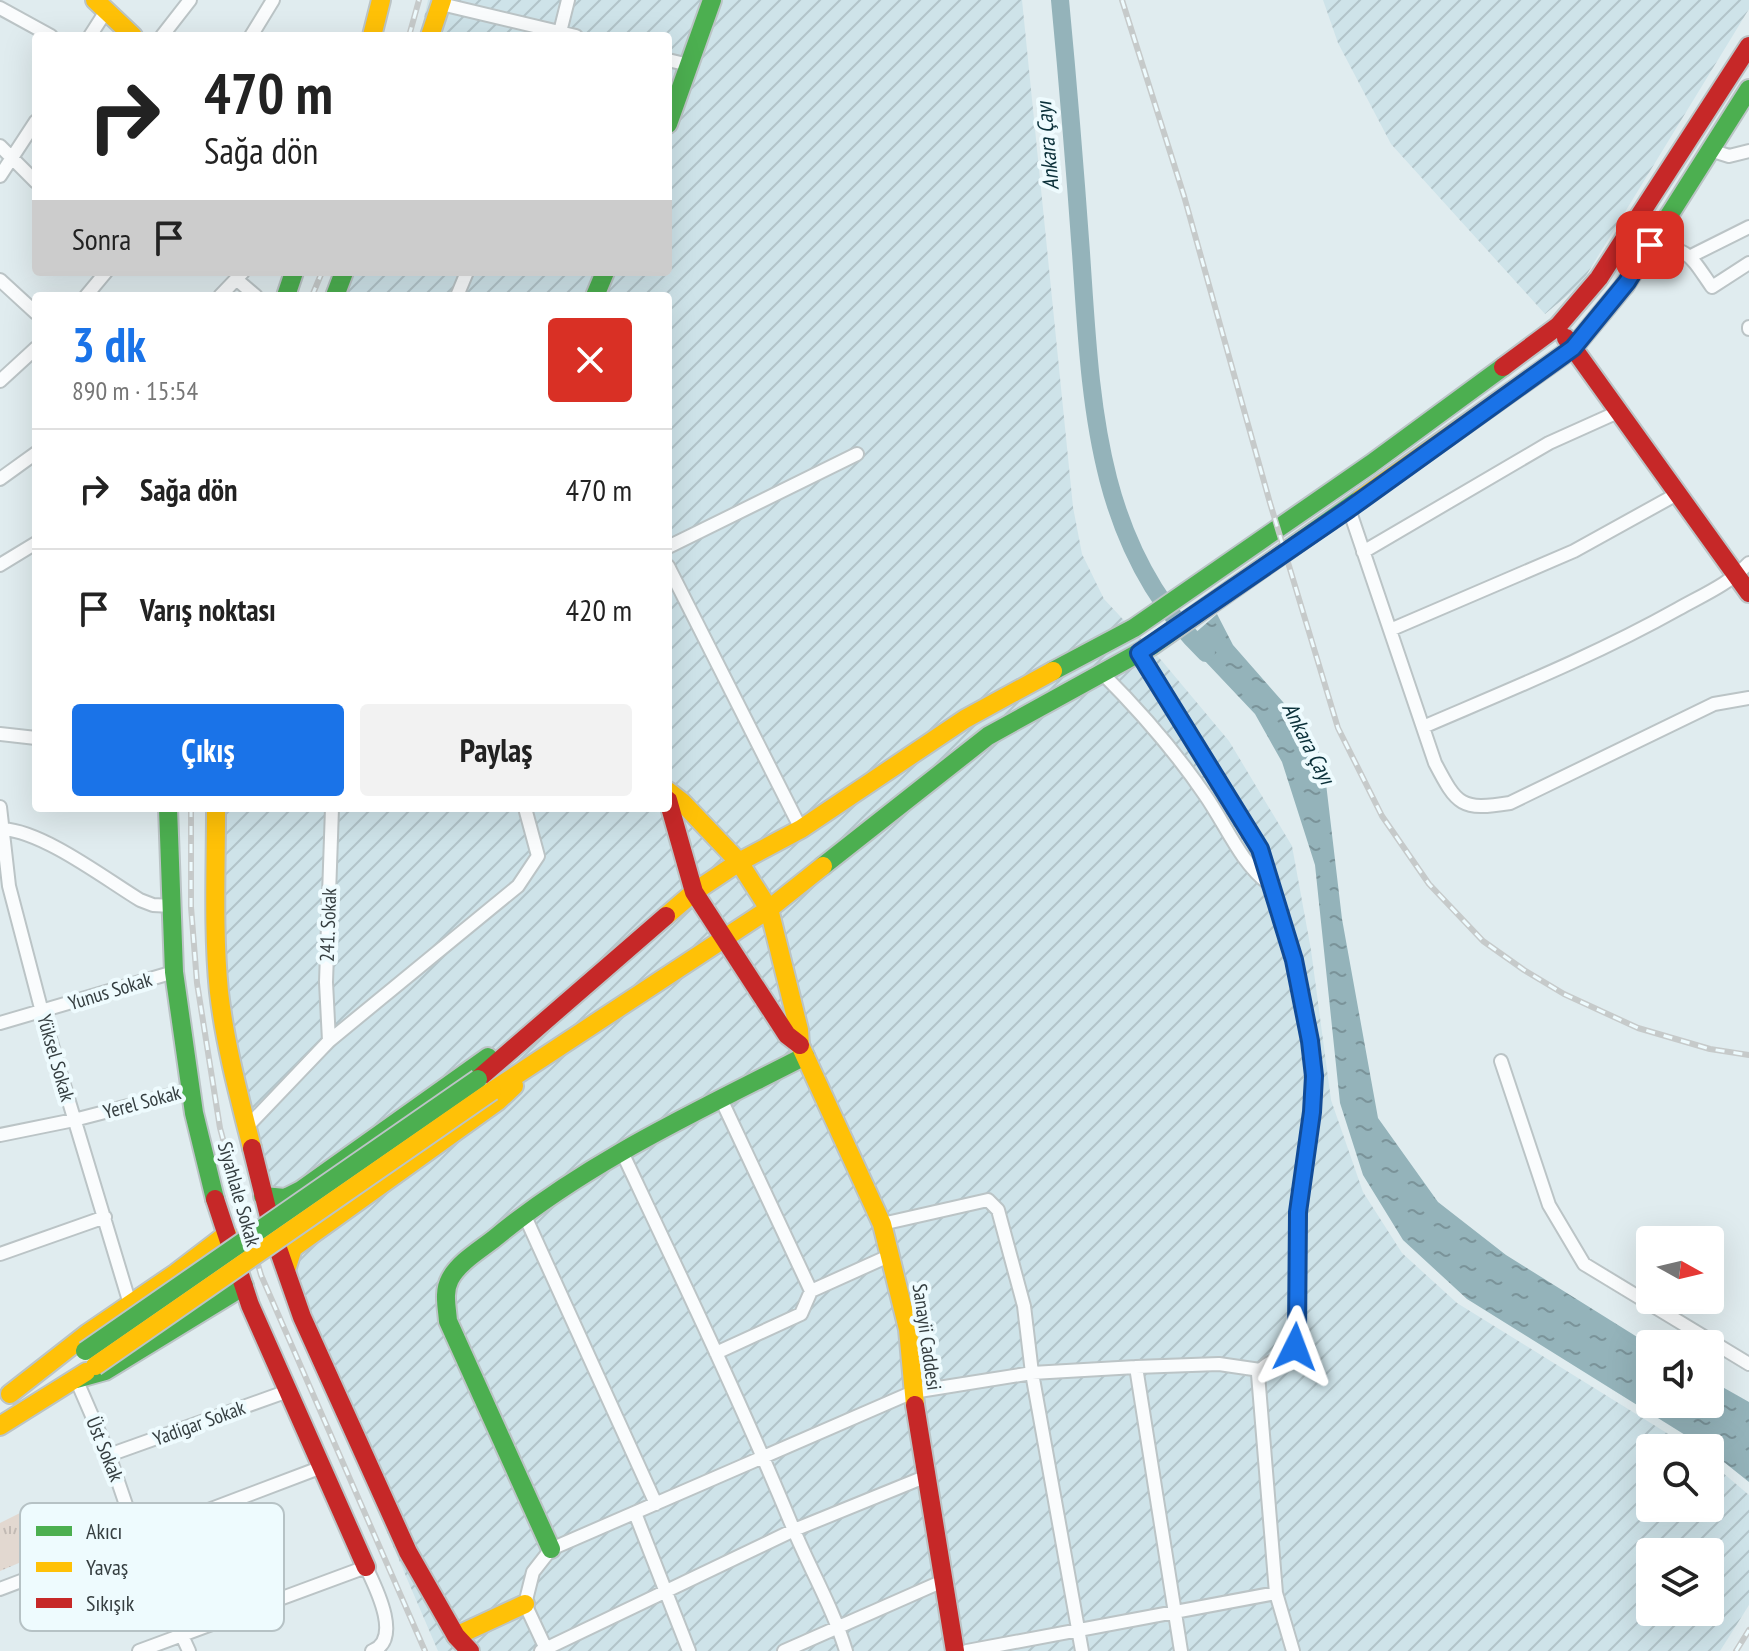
<!DOCTYPE html>
<html lang="tr">
<head>
<meta charset="utf-8">
<style>
	:root { --surface:#fff; --page:#f2f2f2; --text:#222; --muted:#767676; --line:#e0e0e0; --accent:#1a73e8 }
	body { margin:0; font-family:"PT Sans Narrow",sans-serif; background:var(--page); color:var(--text); height:100vh; display:flex; flex-direction:column; font-size:30px; white-space:nowrap }
	* { box-sizing:border-box; margin:0 }
	p { font-size:26px; color:var(--muted) }
	.icon { flex:none; width:44px; height:44px; fill:none; stroke:currentColor; stroke-width:2; stroke-linecap:round; stroke-linejoin:round }
	.map { position:relative; flex:1; overflow:hidden }
	.panel { position:absolute; left:32px; top:292px; width:640px; height:520px; display:flex; flex-direction:column; background:var(--surface); border-radius:8px; box-shadow:0 8px 32px #0002 }
	.panel>* { flex:none }
	.banner { position:absolute; left:32px; top:32px; width:640px; height:244px; border-radius:8px; box-shadow:0 8px 32px #0002; background:#fff; color:var(--text); overflow:hidden }
	.needle { width:52px; rotate:98deg }
	.buttons { position:absolute; left:1636px; top:1226px; display:grid; gap:16px }
	.buttons a { display:grid; place-items:center; width:88px; height:88px; border-radius:8px; background:var(--surface); box-shadow:0 8px 32px #0002; font-size:40px }
	.pin { position:absolute; display:grid; place-items:center; width:68px; height:68px; color:#fff; margin:-34px; border-radius:16px; box-shadow:0 4px 12px #0006 }
	.me { position:absolute; width:88px; margin:-44px; rotate:3deg; stroke-linejoin:round; filter:drop-shadow(0 0 6px #0008) }
	.turn { display:flex; align-items:center; gap:28px; height:168px; padding:0 40px; font-size:36px }
	.turn .icon { width:104px; height:104px; stroke-width:2.5 }
	.turn b { display:block; font-size:56px; line-height:68px }
	.then { display:flex; align-items:center; height:76px; padding:0 40px; background:#0003; gap:16px; font-size:30px }
	.round { display:grid; place-items:center; flex:none; width:84px; height:84px; border-radius:8px; background:var(--page) }
	.headline { display:flex; align-items:center; justify-content:space-between; height:136px; padding:0 40px }
	h1 { font-size:48px; font-weight:700; line-height:60px; color:var(--accent) }
	.cta { display:flex; gap:16px; margin-top:auto; padding:16px 40px }
	.cta a { flex:1; height:92px; border-radius:8px; background:var(--accent); color:#fff; font-size:32px; font-weight:700; line-height:92px; text-align:center }
	.cta a+a { background:var(--page); color:var(--text) }
	ul { padding:0; list-style:none }
	li { display:flex; align-items:center; gap:24px; height:120px; padding:0 40px; border-top:2px solid var(--line) }
	li div { flex:1 }
	li b { display:block; font-size:30px }
	li em { font-style:normal }
	.map>svg:first-child { display:block }
</style>
</head>
<body>
<div class="map">
<svg width="1749" height="1651" viewBox="0 0 1749 1651">
	<defs>
		<pattern id="industrial-furrows" width="10" height="10" patternUnits="userSpaceOnUse" patternTransform="scale(2)"><rect width="10" height="10" fill="#cee3e9"/><path d="M-1 1l2-2M0 10L10 0M9 11l2-2" fill="none" stroke="#b2c4c9"/></pattern>
		<pattern id="grass-tufts" width="24" height="20" patternUnits="userSpaceOnUse" patternTransform="scale(2)"><rect width="24" height="20" fill="#e2d8d0"/><path d="M3 7l-1-3M5 7V3M7 7l1-3M15 17l-1-3M17 17v-4M19 17l1-3" fill="none" stroke="#c2bab4"/></pattern>
		<pattern id="water-ripples" width="26" height="14" patternUnits="userSpaceOnUse" patternTransform="scale(2)"><rect width="26" height="14" fill="#94b3ba"/><path d="M2 4q2-2 4 0t4 0M15 11q2-2 4 0t4 0" fill="none" stroke="#7a9399"/></pattern>
	</defs>
	<rect width="100%" height="100%" fill="#e0ecef"/>
	<path fill="url(#industrial-furrows)" fill-rule="evenodd" d="M428 0H1022L1073 507 1082 554 1104 599 1162 661 1229 741 1292 846 1311 950 1331 1100 1363 1192 1402 1253 1457 1303 1691 1448H1650V1508H1710V1462L1749 1495V1605L1720 1651H438L327 1392 260 1223 231 1101 206 962 205 808H668V296H328L337 272H668V36H420ZM1650 1552H1710V1612H1650Z
		M1323 0H1749V9L1581 284 1545 314 1391 144 1338 43Z"/>
	<path fill="url(#grass-tufts)" d="M40 1503 59 1546 0 1571V1523Z"/>
	<path fill="url(#water-ripples)" d="M1217 614 1233 645 1283 702 1323 758 1342 919 1378 1118 1438 1202 1506 1255 1650 1345V1404H1710V1380L1749 1402V1482L1710 1451V1448H1706L1467 1299 1403 1240 1363 1175 1340 1103 1315 865 1282 762 1255 714 1186 641Z"/>
	<g fill="none" stroke-linecap="round" stroke-linejoin="round">
		<path stroke="#94b3ba" stroke-width="18" d="M1060 0C1068 84 1075 169 1081 253 1091 398 1094 545 1206 653"/>
		<defs>
			<path id="street" d="M441 4 576 36
				M0 8 51 36
				M90 36 106 11
				M162 36 190 0
				M251 36 273 0
				M559 36 568 0
				M668 60 689 65
				M0 146 36 182
				M1710 150 1729 156 1749 151
				M0 176 36 121
				M1650 245C1690 248 1691 257 1712 287L1749 263
				M1691 256 1749 227
				M236 279 256 296
				M0 280 36 313
				M86 296 106 272
				M220 296 243 272
				M457 296 467 272
				M1749 327V329
				M0 381 36 348
				M0 479 36 453
				M1349 509 1435 763C1457 805 1461 811 1510 803L1714 704 1749 698
				M668 547 857 454
				M1363 552 1549 443 1618 412
				M0 565 36 543
				M668 566 801 829
				M1390 630 1574 551 1677 494
				M1139 653 1260 849 1294 960 1310 1041 1314 1076 1312 1112 1298 1212 1297 1342C1287 1364 1268 1356 1258 1374L1276 1593 1293 1651
				M1102 673C1140 711 1175 751 1205 795 1226 825 1240 862 1269 884
				M1423 727C1509 690 1596 655 1678 609 1703 595 1729 584 1749 563
				M0 734 36 738
				M0 807 9 886 42 1012 130 1304
				M3 829C44 832 104 878 140 900L153 905 172 906
				M0 1023 174 972
				M329 1041 326 982 332 808
				M1501 1061 1549 1205 1584 1264 1749 1364
				M721 1099 811 1291 891 1255
				M247 1127 329 1041 518 886 538 856 525 808
				M0 1135 74 1120 190 1090
				M621 1150C680 1275 740 1400 793 1528 810 1569 833 1608 846 1651
				M524 1214 656 1504
				M882 1224 988 1200 998 1210 1024 1306 1032 1373 1082 1651
				M0 1254 105 1217
				M716 1353 801 1314 811 1291
				M1136 1367 1181 1651
				M76 1379 109 1455 137 1537 189 1651
				M109 1455 288 1391
				M635 1513 689 1651
				M0 1589 322 1467
				M139 1651 366 1567C375 1586 403 1640 372 1651
				M541 1651 794 1530 927 1476
				M547 1651 525 1604 533 1572 551 1549 913 1392 1032 1373 1136 1367 1219 1364 1260 1370
				M784 1651 943 1581
				M967 1651 1276 1593"/>
			<path id="fast" d="M668 124 712 0
				M1625 285 1749 89
				M286 296 294 272
				M335 296 344 272
				M595 296 605 272
				M1053 671 1134 628 1371 464 1503 367
				M168 808 174 972 194 1113 215 1199
				M823 866 988 736 1153 645 1360 499
				M263 1196 285 1198 301 1190 488 1057
				M76 1379 105 1371 244 1286
				M551 1549 448 1321C447 1307 443 1292 450 1279 459 1262 480 1250 495 1238 588 1161 698 1111 805 1056"/>
			<path id="slow" d="M95 0 133 36
				M372 36 381 0
				M430 36 442 0
				M1360 499 1573 348 1625 285
				M668 791 682 802 739 862 769 909 799 1030 800 1045 882 1224 908 1329 915 1405
				M216 808C216 869 213 931 219 992 225 1044 239 1096 252 1148
				M666 916 694 892 739 862 801 829 965 719 1053 671
				M492 1091 769 909 823 866
				M286 1270 293 1248 498 1101 514 1086
				M10 1394 88 1333 176 1273 227 1234
				M0 1426 86 1372
				M456 1636 525 1604"/>
			<path id="jam" d="M1566 338 1749 593
				M1503 367 1558 326 1599 278 1749 46
				M668 800 694 892 787 1035 800 1045
				M478 1079 666 916
				M252 1148 274 1237 302 1317 408 1552 456 1636 470 1651
				M215 1199 250 1305 366 1567
				M915 1405 955 1651"/>
		</defs>
		<use href="#street" stroke="#bbc4c6" stroke-width="16"/>
		<use href="#fast" stroke="#bbc4c6" stroke-width="22"/>
		<use href="#slow" stroke="#bbc4c6" stroke-width="22"/>
		<use href="#jam" stroke="#bbc4c6" stroke-width="22"/>
		<use href="#street" stroke="#fafcfd" stroke-width="12"/>
		<use href="#fast" stroke="#4caf50" stroke-width="18"/>
		<use href="#slow" stroke="#ffc107" stroke-width="18"/>
		<use href="#jam" stroke="#c62828" stroke-width="18"/>
		<defs>
			<path id="rail" d="M1122 0 1184 196 1270 503 1338 728 1382 816 1429 884 1483 941 1524 970 1564 994 1638 1028 1710 1049 1749 1055
				M409 36 419 0
				M312 296 322 272
				M191 808V907L197 983 220 1128 239 1198 261 1275 425 1651
				M1736 1651 1749 1630"/>
		</defs>
		<use href="#rail" stroke="#c6caca" stroke-width="6"/>
		<use href="#rail" stroke="#eefbfe" stroke-width="3" stroke-dasharray="9" stroke-linecap="butt"/>
		<defs>
			<path id="fast-bridge" d="M85 1351 478 1079"/>
			<path id="slow-bridge" d="M95 1366 492 1091"/>
		</defs>
		<use href="#fast-bridge" stroke="#bbc4c6" stroke-width="22" stroke-linecap="butt"/>
		<use href="#slow-bridge" stroke="#bbc4c6" stroke-width="22" stroke-linecap="butt"/>
		<use href="#fast-bridge" stroke="#4caf50" stroke-width="18"/>
		<use href="#slow-bridge" stroke="#ffc107" stroke-width="18"/>
	</g>
	<g fill="none" stroke-linecap="round" stroke-linejoin="round">
		<defs>
			<path id="route" d="M1295 1347 1297 1337 1298 1212 1312 1112 1314 1076 1310 1041 1294 960 1260 849 1139 653 1349 509 1573 348 1627 282 1650 245"/>
		</defs>
		<use href="#route" stroke="#114b97" stroke-width="20"/>
		<use href="#route" stroke="#1a73e8" stroke-width="14"/>
	</g>
	<g text-anchor="middle" dominant-baseline="central" stroke-width="8" stroke-linejoin="round" paint-order="stroke">
		<g font-size="20" fill="#353e40" stroke="#eefbfe">
			<text transform="translate(328 925) rotate(-88)">241. Sokak</text>
			<text transform="translate(110 991) rotate(-17)">Yunus Sokak</text>
			<text transform="translate(56 1058) rotate(74)">Yüksel Sokak</text>
			<text transform="translate(142 1102) rotate(-15)">Yerel Sokak</text>
			<text transform="translate(239 1194) rotate(74)">Siyahlale Sokak</text>
			<text transform="translate(927 1337) rotate(82)">Sanayii Caddesi</text>
			<text transform="translate(199 1423) rotate(-20)">Yadigar Sokak</text>
			<text transform="translate(105 1449) rotate(68)">Üst Sokak</text>
		</g>
		<g font-size="22" font-style="italic" fill="#0a3039" stroke="#eefbfe">
			<text transform="translate(1047 146) rotate(-95)">Ankara Çayı</text>
			<text transform="translate(1309 743) rotate(63)">Ankara Çayı</text>
		</g>
	</g>
	<rect x="20" y="1503" width="264" height="128" rx="12" fill="#eefbfe" stroke="#b6c2c5" stroke-width="2"/>
	<rect x="36" y="1526" width="36" height="10" fill="#4caf50"/>
	<rect x="36" y="1562" width="36" height="10" fill="#ffc107"/>
	<rect x="36" y="1598" width="36" height="10" fill="#c62828"/>
	<g font-size="22" fill="#353e40">
		<text x="86" y="1539">Akıcı</text>
		<text x="86" y="1575">Yavaş</text>
		<text x="86" y="1611">Sıkışık</text>
	</g>
</svg>
<div class="buttons">
<a><svg class="needle" viewBox="-14 -14 28 28"><path d="M0-13l5 13h-10z" fill="#e53935"/><path d="M0 13l5-13h-10z" fill="#767676"/></svg></a>
<a><svg class="icon" aria-label="sound" viewBox="0 0 24 24"><path d="M4 9h4l5-4v14l-5-4H4zM17 9q2 3 0 6"/></svg></a>
<a><svg class="icon" aria-label="search" viewBox="0 0 24 24"><circle cx="10" cy="10" r="6"/><path d="M15 15l6 6"/></svg></a>
<a><svg class="icon" aria-label="layers" viewBox="0 0 24 24"><path d="M12 4l9 5-9 5-9-5zM3 14l9 5 9-5"/></svg></a>
</div>
<div class="pin" style="left:1650px;top:245px;background:#d93025"><svg class="icon" aria-label="arrive" viewBox="0 0 24 24"><path d="M6 21V4h12l-3 4 3 4H6"/></svg></div>
<svg class="me" style="left:1295px;top:1347px" viewBox="-20 -20 40 40"><path d="M0-17L14 15 0 8-14 15z" fill="#1a73e8" stroke="#fff" stroke-width="4"/></svg>
<div class="banner">
<div class="turn"><svg class="icon" aria-label="right" viewBox="0 0 24 24"><path d="M7 20v-9h11M14 6l5 5-5 5"/></svg><div><b>470 m</b>Sağa dön</div></div>
<div class="then">Sonra<svg class="icon" aria-label="arrive" viewBox="0 0 24 24"><path d="M6 21V4h12l-3 4 3 4H6"/></svg></div>
</div>
<section class="panel">
<div class="headline"><div><h1>3 dk</h1><p>890 m · 15:54</p></div><a class="round" style="background:#d93025;color:#fff"><svg class="icon" aria-label="close" viewBox="0 0 24 24"><path d="M6 6l12 12M18 6L6 18"/></svg></a></div>
<ul>
<li><svg class="icon" aria-label="right" viewBox="0 0 24 24"><path d="M7 20v-9h11M14 6l5 5-5 5"/></svg><div><b>Sağa dön</b></div><em>470 m</em></li>
<li><svg class="icon" aria-label="arrive" viewBox="0 0 24 24"><path d="M6 21V4h12l-3 4 3 4H6"/></svg><div><b>Varış noktası</b></div><em>420 m</em></li>
</ul>
<div class="cta"><a>Çıkış</a><a>Paylaş</a></div>
</section>
</div>
</body>
</html>
